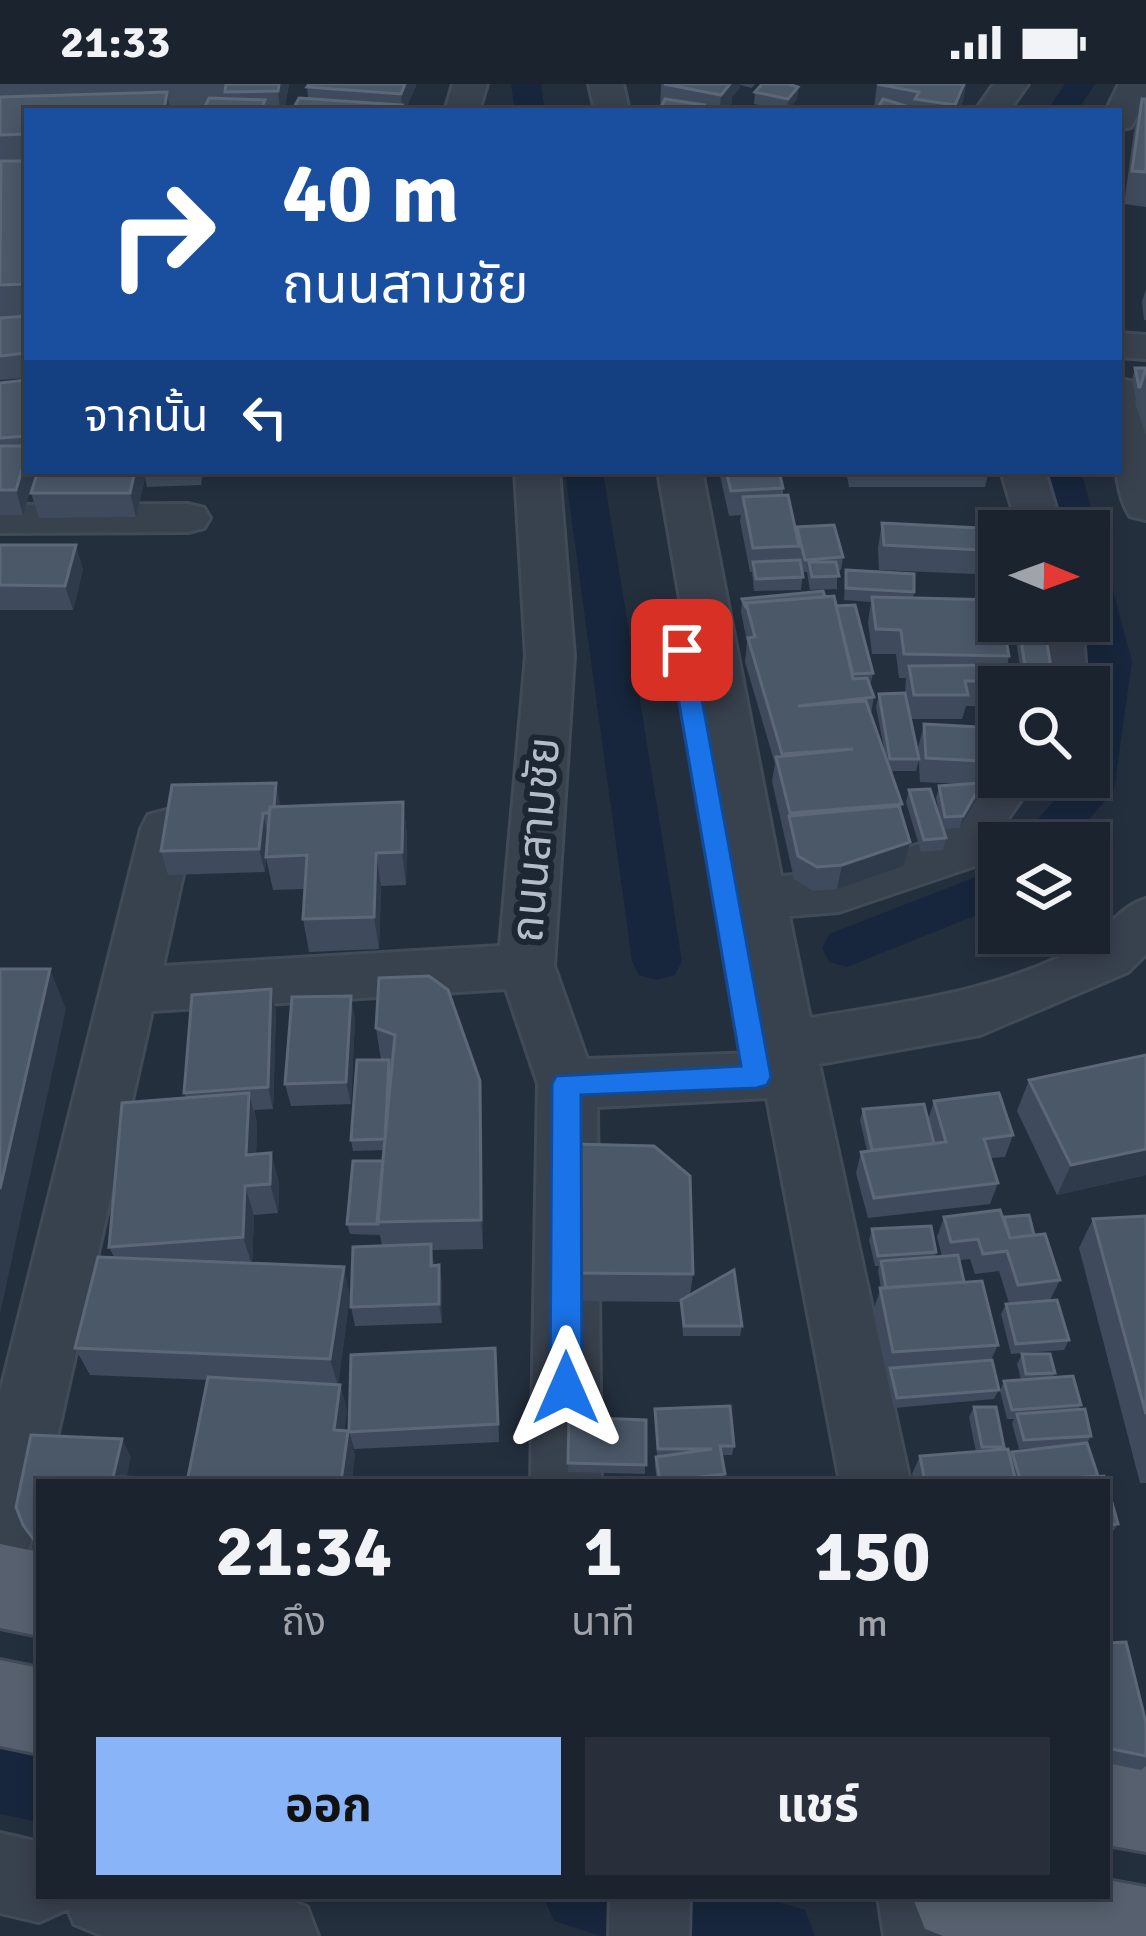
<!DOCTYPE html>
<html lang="th">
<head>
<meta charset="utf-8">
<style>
	:root { --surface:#1b232e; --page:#282f3a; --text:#f1f3f6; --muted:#a0a4aa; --line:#39404a; --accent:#8ab4f8 }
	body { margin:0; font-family:Signika,"Noto Sans Thai",sans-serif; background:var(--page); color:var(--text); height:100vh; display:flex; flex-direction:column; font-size:45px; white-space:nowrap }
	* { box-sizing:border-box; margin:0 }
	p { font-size:39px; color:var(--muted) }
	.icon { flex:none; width:66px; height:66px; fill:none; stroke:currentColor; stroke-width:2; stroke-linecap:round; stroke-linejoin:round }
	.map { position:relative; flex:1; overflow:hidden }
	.panel { position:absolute; left:36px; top:1395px; width:1074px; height:420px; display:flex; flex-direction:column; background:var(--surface); border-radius:0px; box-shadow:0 6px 18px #0003,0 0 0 3px var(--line) }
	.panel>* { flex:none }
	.banner { position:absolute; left:24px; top:24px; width:1098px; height:366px; border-radius:0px; box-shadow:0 6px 18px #0003,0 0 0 3px var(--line); background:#1a4fa0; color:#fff; overflow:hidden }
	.needle { width:78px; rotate:91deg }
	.controls { position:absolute; left:978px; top:426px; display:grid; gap:24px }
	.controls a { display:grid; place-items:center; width:132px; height:132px; border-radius:0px; background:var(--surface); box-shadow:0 6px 18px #0003,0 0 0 3px var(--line); font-size:60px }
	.pin { position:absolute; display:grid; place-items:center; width:102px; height:102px; color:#fff; margin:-51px; border-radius:24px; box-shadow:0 6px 18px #0006 }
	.me { position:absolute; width:132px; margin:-66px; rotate:0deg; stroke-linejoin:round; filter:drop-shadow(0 0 9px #0008) }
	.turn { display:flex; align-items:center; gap:42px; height:252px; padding:0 60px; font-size:54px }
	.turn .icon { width:156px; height:156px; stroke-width:2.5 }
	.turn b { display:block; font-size:84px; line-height:102px }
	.then { display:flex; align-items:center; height:114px; padding:0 60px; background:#0003; gap:24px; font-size:45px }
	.eta { display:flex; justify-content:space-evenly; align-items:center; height:204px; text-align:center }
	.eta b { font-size:72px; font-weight:700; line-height:84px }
	.primary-button { display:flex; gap:24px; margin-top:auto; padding:24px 60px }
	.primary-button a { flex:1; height:138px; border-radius:0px; background:var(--accent); color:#111; font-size:48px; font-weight:700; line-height:138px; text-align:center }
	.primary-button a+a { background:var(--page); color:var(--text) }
	.status { display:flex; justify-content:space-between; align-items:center; height:84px; padding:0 60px; background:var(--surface); direction:ltr }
	.status svg { height:33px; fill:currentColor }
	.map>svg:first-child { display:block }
</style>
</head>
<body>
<div class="status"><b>21:33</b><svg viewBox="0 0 49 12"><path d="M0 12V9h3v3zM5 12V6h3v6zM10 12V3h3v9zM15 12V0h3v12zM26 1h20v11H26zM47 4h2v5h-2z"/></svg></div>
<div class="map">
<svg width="1146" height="1852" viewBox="0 0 1146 1852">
	<rect width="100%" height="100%" fill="#242f3e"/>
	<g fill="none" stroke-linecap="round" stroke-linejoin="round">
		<path fill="#17263c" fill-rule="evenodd" d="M511 0H541L545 27H515Z
			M1065 0H1095L1077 27H1047Z
			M565 387H603L682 877 675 891 657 896 639 891 632 877Z
			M1043 387H1081L1097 447 1091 456 1089 447H1057Z
			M1089 482 1104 486 1110 495 1132 577 1114 706 1069 759H1017L1069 700 1070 693H1089V603H1084L1088 577 1079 537H1089Z
			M999 784V822L847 883 829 878 822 864 829 850Z
			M0 1662 39 1670V1738L0 1730Z
			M543 1812H759L805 1826 815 1852H601L554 1837Z"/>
		<defs>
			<path id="minor" d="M453 0H487L479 27H445Z
				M589 0H623L629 27H595Z
				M994 0H1028L1009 27H975Z
				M1119 0H1146V15L1131 43 1119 46V27H1106Z
				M1119 249 1146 251V275L1119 273Z
				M1119 295 1134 298 1146 333V436L1130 432C1107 397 1119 338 1119 295Z
				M515 387H559L574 572 554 882 587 975 758 969 658 387H702L781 792 837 788 937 754 993 680 999 678V693H1037L975 782 839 828 789 832 810 934C900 919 1007 907 1087 858 1110 844 1119 823 1146 815V870L1128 888 980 951 819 980 910 1398H840L767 1014 597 1023 601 1398H531L538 1000 506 905 152 927 47 1398H39V1433L25 1475 0 1485V1309L141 745 148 731 167 726 186 731 193 745 163 882 500 862 526 572Z
				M1001 387H1045L1063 447H1019Z
				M188 420 204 424 210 434 204 444 188 448 0 449V421Z
				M1034 537H1082L1086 590 1080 603H1032L1038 590Z
				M0 1749 39 1758V1812H279L307 1823 318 1852H103L74 1840 68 1825 39 1838 0 1829Z
				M610 1812H690L689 1852H609Z
				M878 1812H958L964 1852H884Z"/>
			<path id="major" d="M0 1460 39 1468V1552L0 1544Z
				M0 1576 39 1584V1670L0 1662Z
				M1107 1671 1146 1678V1768L1107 1761Z
				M1107 1796 1146 1803V1852H943L925 1845 912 1812H1107Z"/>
		</defs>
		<use href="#minor" stroke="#414a57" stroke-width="6"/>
		<use href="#major" stroke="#414a57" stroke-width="6"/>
		<use href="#minor" fill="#38414e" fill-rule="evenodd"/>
		<use href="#major" fill="#56606e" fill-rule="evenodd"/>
	</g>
	<path fill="#3f4b5c" d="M0 0H289L284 27H203L205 23 170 24V27H27V294L0 296Z
		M309 0H416V2L405 27H292L308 14 307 3Z
		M661 0H755L752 4 740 1 732 13V19L725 27H660Z
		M877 0H966L963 17 958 27H878V25L874 24Z
		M792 2 798 3 797 15 787 27 754 20 755 8Z
		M1142 15H1146V123L1124 120 1134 47Z
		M1146 205V236H1144L1142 218Z
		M1135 284H1146V351L1135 319 1136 316 1132 296Z
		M27 296V387H36L23 431H0V299Z
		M38 387H203L201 401 147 403 145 394 136 433 39 434 31 409Z
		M719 387H779L783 404V411L796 447 843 473 841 486H837V505L810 506 807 488H803L801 506 754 507 752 488H750L740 437 741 431 729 432Z
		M846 387H989L985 403H849Z
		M882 439 981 466 975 490 879 486 878 464Z
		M0 461 83 485 73 526H0Z
		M846 486 914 508 913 514 1011 545 1007 560 1009 572 1003 603H999L998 622H966L962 635H911L919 675 916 687H891L902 720 901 726 910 758 904 782 837 805 813 807 794 795 772 697 775 680 745 578 747 558 741 528 742 515 825 513 836 523 873 589 870 602 874 613 871 629 885 669 876 623 879 610H905L906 594H899L896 570H872L868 538 871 518 844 516Z
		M1013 537H1043L1051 583 1047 595H1022Z
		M924 640 999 671V681L993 702 982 701 979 712 960 744 943 745 946 754 943 766 921 768 906 718 909 706 941 740 936 714 939 702 965 700 920 698 918 664Z
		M403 718 407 752 406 801 381 802 379 865 309 868 303 835 305 805 273 806 266 774 265 788 168 791 161 767 281 723Z
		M379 894 482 1028 483 1165 432 1166 434 1182 439 1181 442 1201V1239L355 1242 351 1223 382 1162 380 1151 350 1150 347 1140 383 1077 384 1066 353 1067 351 1056 381 976 376 944Z
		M271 905 276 928 273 1025 254 1026 257 1040 256 1070 271 1069 279 1099 278 1129 254 1131 252 1179 350 1211 338 1301H340L347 1327 344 1346 348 1347 355 1372 208 1296 90 1291 75 1264 114 1173 109 1163 186 1014 184 1009Z
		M355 934 351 1020 291 1022 285 1000Z
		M1146 971V1091L1057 1111 1017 1027 1029 996Z
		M934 1017 1013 1051 1005 1073 990 1074 998 1099 990 1120 868 1134 856 1089 861 1068 867 1067 860 1036 863 1025 928 1036Z
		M573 1060 693 1190 690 1211 742 1242 740 1252H683L681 1218 571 1217Z
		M1146 1132V1399H1140L1079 1164 1093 1135Z
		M944 1133 1003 1134 1034 1151 1060 1196 1050 1216 1032 1218 1069 1256 1064 1266 1011 1270 1001 1230 1006 1220 1009 1219 999 1187 975 1190 970 1175 959 1176 964 1198 998 1261 991 1276 999 1306 994 1315 894 1324 887 1293 889 1287H886L874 1224 881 1204 878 1187 879 1182H875L869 1156 872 1145 936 1168 935 1173 942 1172 937 1153Z
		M1022 1270 1055 1289 1052 1294 1081 1321 1078 1326 1091 1352 1087 1359 1098 1392 1106 1398H914L912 1390 920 1372 976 1368 969 1333 974 1323 1004 1363 1003 1366 1010 1372 1012 1368 1054 1363 1019 1365 1012 1339 1014 1335H1007L1000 1307 1004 1297 1021 1296 1017 1280Z
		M497 1283 499 1358 354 1365 349 1348Z
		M655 1325 734 1362 732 1371H722L725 1390 724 1398H657L655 1382 656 1373 657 1372Z
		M569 1333 646 1336 645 1390 568 1388Z
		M1107 1401 1118 1440 1107 1456Z
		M1107 1559 1146 1639V1682L1141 1686 1107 1679Z"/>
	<path fill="#2f3b4b" d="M279 0H289L284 27H280L278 7Z
		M405 0H416V2L405 27H399L402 21 401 10Z
		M730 0H740V4L732 13V19L725 27H720L721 11Z
		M964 0H966L963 17 958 27H954Z
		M798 3 797 15 787 27 788 15Z
		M167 8 170 27H164Z
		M27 368V387H36L23 431 16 406Z
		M135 387H144L145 394 136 433 130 409Z
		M76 461 83 485 73 526 65 502Z
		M276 699 281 723 273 729Z
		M982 699 979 712 960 744 963 732Z
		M403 718 407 752 406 801 402 768Z
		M263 729 268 753 265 788 259 765Z
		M910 758 904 782 837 805 842 781Z
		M376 769 381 802 379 865 374 833Z
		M50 885 66 925 0 1230V1105Z
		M271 905 276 928 273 1025 268 1003Z
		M351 912 355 934 351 1020 346 998Z
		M480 997 482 1028 483 1165 481 1136Z
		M249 1009 257 1040 255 1101 246 1071Z
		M1146 1065V1091L1057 1111 1071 1081Z
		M271 1069 279 1099 278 1129 270 1100Z
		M245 1102 254 1131 252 1181 243 1153Z
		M439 1181 442 1201V1239L439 1220Z
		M344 1183 350 1211 338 1302 330 1275Z
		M340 1301 347 1327 341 1371 334 1346Z
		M348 1347 355 1372 352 1398H341Z
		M122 1355 131 1373 126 1398 113 1393Z"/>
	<path fill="#4b5868" stroke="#5c6777" stroke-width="3" d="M226 0H279L278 7 225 8Z
		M309 0H405L401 10 307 3Z
		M664 0H730L721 11Z
		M762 0H788L798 3 788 15 755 8Z
		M877 0H964L955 21 915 15 919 8Z
		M167 8 164 27H27V50L0 51V13Z
		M209 14 265 16 260 27H203Z
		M299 14 402 21 399 27H292Z
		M665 15 704 21 701 27 660 25Z
		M883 15 909 23 906 27H884L886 24 878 23Z
		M1142 15H1146V88L1132 87Z
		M1 77H27V200L0 201Z
		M27 232V269L0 272V234Z
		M1135 284H1146L1140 303H1139Z
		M27 296V352L0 354V299Z
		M0 362H27V368L16 406H0Z
		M38 387H135L130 409H31Z
		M726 387H779L783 404 731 407Z
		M788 411 799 462 753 464 743 413Z
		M882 439 979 444 981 466 884 461Z
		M834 441 843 473 805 476 797 443Z
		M0 461H76L65 502 0 501Z
		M800 476 803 493 756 495 753 478Z
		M809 478H836L839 492 812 493Z
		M846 486 914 490V508L846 504Z
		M823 507 825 513 746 519V524L742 515Z
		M834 512 853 595 867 594 874 613 798 622 866 617 902 720 790 729 776 673 853 665 782 670 748 554 755 553 746 519Z
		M872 513 999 516V537H1009L1011 545H1004L1009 572 904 570 901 546 876 545Z
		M855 521 873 589 853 590 836 522Z
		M1018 537H1043L1051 583 1025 582Z
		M1000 581 1004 597H965L968 611H914L909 582Z
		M905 609 919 675H890L879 610Z
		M924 640 996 644 999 678 926 674Z
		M276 699 274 723H270L269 729H263L259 765 161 767 172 701Z
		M982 699 963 732 945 733 939 702Z
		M930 705 946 754 924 756 909 706Z
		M403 718 402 768 376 769 374 833 303 835 307 771 266 773 270 723Z
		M899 722 910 758 842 781 817 783 798 772 789 732Z
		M0 885H50L0 1105Z
		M429 892 448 906 480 997 481 1136 377 1138 395 951 376 944 379 894Z
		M271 905 268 1003 184 1009 192 911Z
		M351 912 346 998 285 1000 292 913Z
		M1146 971V1065L1071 1081 1029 996Z
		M357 976H389L385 1055 351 1056Z
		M249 1009 246 1071 271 1069 270 1100 245 1102 243 1153 109 1163 122 1019Z
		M999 1009 1013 1051 984 1055 998 1099 874 1114 861 1068 946 1058 934 1017Z
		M924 1020 934 1060 872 1066 863 1025Z
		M573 1060 654 1062 690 1092 693 1190 571 1189Z
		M353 1077H383L378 1140H347Z
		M1000 1126 1010 1154 1045 1150 1060 1196 1018 1201 1007 1167 983 1170 978 1155 951 1158 944 1133Z
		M1029 1131 1034 1151 1010 1154 1004 1133Z
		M1146 1132V1330L1093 1135Z
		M931 1142 936 1168 878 1172 872 1145Z
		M431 1160V1182L439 1181V1220L351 1223 353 1163Z
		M958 1171 964 1198 886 1204 881 1177Z
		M98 1173 344 1183 330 1275 75 1264Z
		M734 1186 742 1242H684L681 1216Z
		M982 1197 998 1261 893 1268 880 1204Z
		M1057 1216 1069 1256 1016 1260 1006 1220Z
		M495 1264 498 1340 349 1348 351 1271Z
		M1022 1270H1050L1055 1289 1026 1290Z
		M992 1276 999 1306 897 1314 890 1284Z
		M1073 1292 1081 1321 1012 1326 1004 1297Z
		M208 1293 340 1301 334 1346 348 1347 341 1398H187Z
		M730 1322 734 1362H720L725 1390 660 1398 656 1373 712 1365H658L655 1325Z
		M974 1323H996L1004 1363H982Z
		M1085 1325 1091 1352 1024 1356 1017 1330Z
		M569 1333 646 1336V1381L568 1379Z
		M31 1351 122 1355 113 1393 157 1394V1398H39V1463L23 1441 16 1423Z
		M1087 1359 1098 1392 1021 1398 1012 1368Z
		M1008 1365 1016 1398H925L920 1372Z
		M1104 1392 1106 1398H1028Z
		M1107 1401 1118 1440 1107 1441Z
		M1126 1558 1146 1639V1672L1107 1664V1559Z"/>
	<path fill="#1a73e8" stroke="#114b97" stroke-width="3" d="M682 558 693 566 771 993 767 1001 757 1004 581 1011 582 1304 577 1314 566 1319 555 1314 550 1304 552 1000 556 992 741 982 670 566Z"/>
	<g text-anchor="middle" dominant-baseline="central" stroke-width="12" stroke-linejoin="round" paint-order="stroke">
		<g font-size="45" fill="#b4bcc9" stroke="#1d2633">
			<text transform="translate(536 756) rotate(-85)">ถนนสามชัย</text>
		</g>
	</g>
</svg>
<div class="controls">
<a><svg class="needle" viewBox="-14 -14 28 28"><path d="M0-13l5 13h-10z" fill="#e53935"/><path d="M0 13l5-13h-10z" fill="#a0a4aa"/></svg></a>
<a><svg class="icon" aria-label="search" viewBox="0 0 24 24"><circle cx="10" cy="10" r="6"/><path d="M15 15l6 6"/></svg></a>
<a><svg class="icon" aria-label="layers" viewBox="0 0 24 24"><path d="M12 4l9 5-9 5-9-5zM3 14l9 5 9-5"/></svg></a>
</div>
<div class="pin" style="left:682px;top:566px;background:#d93025"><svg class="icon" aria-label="arrive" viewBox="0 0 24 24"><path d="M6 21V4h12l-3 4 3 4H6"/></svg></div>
<svg class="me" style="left:566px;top:1304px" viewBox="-20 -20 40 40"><path d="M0-17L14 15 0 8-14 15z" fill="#1a73e8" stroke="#fff" stroke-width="4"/></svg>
<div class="banner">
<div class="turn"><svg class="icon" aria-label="right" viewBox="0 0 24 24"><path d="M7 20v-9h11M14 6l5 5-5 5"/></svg><div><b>40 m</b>ถนนสามชัย</div></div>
<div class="then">จากนั้น<svg class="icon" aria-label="left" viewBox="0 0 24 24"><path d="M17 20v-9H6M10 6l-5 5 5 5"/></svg></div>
</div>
<section class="panel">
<div class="eta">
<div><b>21:34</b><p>ถึง</p></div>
<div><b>1</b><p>นาที</p></div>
<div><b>150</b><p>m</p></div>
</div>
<div class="primary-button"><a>ออก</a><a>แชร์</a></div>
</section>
</div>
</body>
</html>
